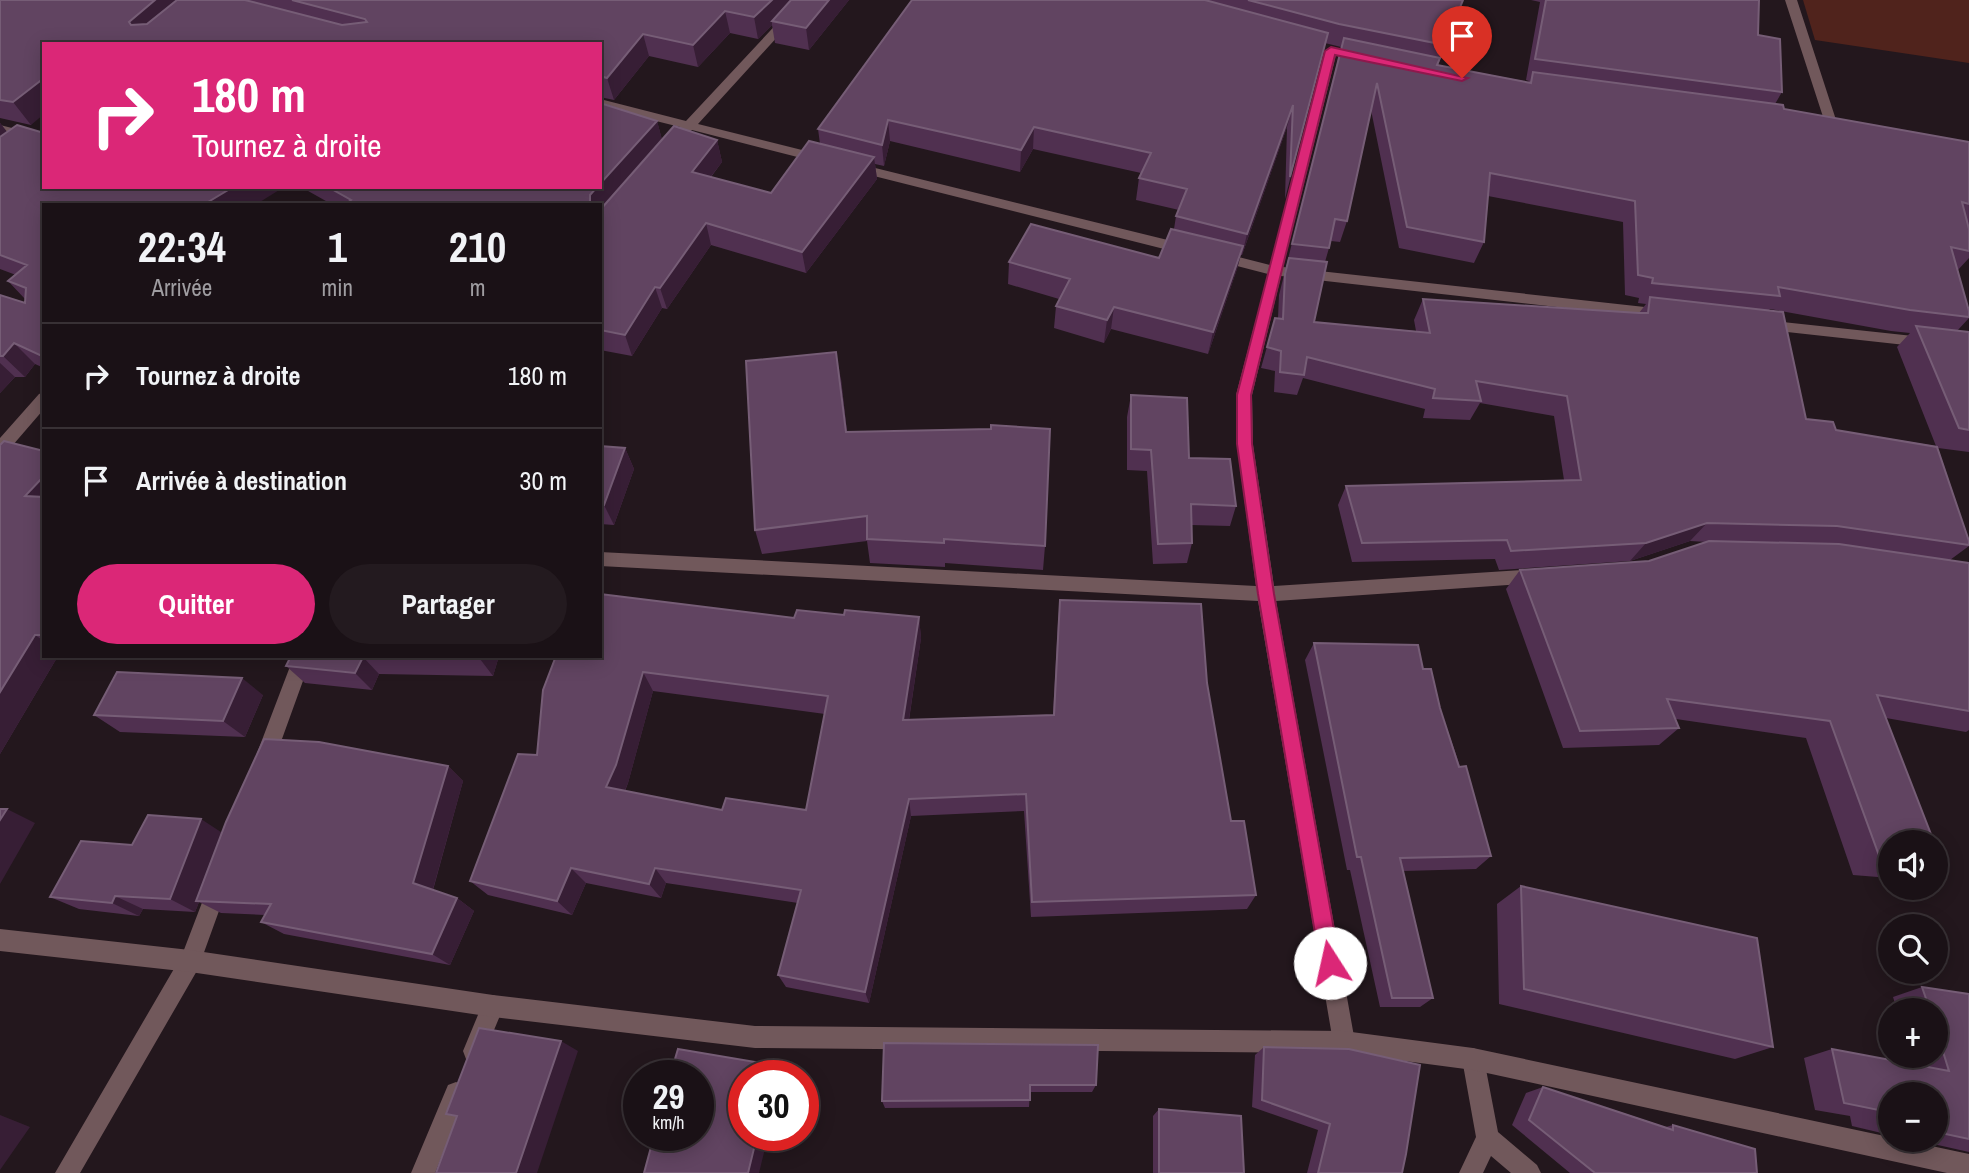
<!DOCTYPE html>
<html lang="fr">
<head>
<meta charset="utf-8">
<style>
	:root { --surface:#1a1116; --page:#231a1f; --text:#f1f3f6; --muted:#9f9da1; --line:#383135; --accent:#db2777 }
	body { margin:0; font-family:"Archivo Narrow",sans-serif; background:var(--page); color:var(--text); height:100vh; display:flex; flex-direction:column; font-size:26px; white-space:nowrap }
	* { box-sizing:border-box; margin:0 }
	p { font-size:23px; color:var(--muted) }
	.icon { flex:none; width:38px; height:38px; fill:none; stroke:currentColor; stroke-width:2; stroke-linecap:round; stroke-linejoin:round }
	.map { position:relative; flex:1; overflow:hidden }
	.drawer { position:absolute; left:42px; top:203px; width:560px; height:455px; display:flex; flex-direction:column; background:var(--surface); border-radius:0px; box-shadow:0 4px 18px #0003,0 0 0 2px var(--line) }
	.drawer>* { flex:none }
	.banner { position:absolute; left:42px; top:42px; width:560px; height:147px; border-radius:0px; box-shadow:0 4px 18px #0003,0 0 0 2px var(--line); background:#db2777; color:#fff; overflow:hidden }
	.fabs { position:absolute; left:1878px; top:830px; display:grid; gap:14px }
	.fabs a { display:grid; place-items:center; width:70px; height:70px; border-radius:50%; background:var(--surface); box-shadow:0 4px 18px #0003,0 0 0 2px var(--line); font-size:35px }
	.speed { position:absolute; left:623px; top:1060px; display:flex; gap:14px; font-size:35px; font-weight:700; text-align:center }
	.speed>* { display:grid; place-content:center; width:91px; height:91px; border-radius:50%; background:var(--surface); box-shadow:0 4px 18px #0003,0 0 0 2px var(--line); line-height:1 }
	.speed small { font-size:18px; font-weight:400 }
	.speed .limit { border:10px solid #d22; background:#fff; color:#111 }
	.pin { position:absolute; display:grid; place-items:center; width:60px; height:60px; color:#fff; margin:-72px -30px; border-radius:50% 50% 50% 0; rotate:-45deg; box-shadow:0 0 7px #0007 }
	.pin .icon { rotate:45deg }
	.me { position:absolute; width:77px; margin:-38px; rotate:350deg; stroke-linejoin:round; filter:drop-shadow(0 0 5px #0008) }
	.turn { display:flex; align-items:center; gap:24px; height:147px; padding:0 35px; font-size:32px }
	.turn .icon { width:91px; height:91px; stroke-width:2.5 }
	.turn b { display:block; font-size:49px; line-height:60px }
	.eta { display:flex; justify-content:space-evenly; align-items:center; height:119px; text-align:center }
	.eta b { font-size:42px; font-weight:800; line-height:49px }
	.primary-button { display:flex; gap:14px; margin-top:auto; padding:14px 35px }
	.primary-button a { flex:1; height:80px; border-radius:42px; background:var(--accent); color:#fff; font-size:28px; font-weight:800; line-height:80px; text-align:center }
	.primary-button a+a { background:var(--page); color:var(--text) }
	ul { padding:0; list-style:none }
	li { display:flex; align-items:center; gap:21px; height:105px; padding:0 35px; border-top:2px solid var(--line) }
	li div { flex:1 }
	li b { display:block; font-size:26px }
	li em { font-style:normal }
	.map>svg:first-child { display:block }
</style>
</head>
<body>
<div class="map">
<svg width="1969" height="1173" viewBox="0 0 1969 1173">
	<rect width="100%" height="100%" fill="#23171d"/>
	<path fill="#50231c" d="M1803 0H1969V63L1815 40Z"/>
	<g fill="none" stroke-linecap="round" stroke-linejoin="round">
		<path fill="#71585b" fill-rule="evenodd" d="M799 0H811L698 124 826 156V162L821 163 692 130 683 136 677 132 680 127 600 107V99L686 121Z
			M1785 0H1797L1838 126 1837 129H1827L1826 126Z
			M1331 47 1337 51 1283 267 1663 309 1670 314 1663 319 1281 276 1252 395 1253 445 1274 586 1537 569 1543 571 1546 576 1543 581 1537 583 1276 601 1355 1042 1352 1050 1344 1053 1336 1050 1333 1042 1258 601 600 566V552L1256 586 1237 445 1236 395 1268 274 1210 259 1208 256 1215 251 1270 265 1325 51Z
			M0 125 44 136V144L0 133Z
			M855 163 1188 245 1195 250 1188 255 850 170V164Z
			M1764 320 1969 342V352L1759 329 1757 325Z
			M44 392V409L6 453 0 455V438L39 394Z
			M294 656H312L274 761 271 767 264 770 257 767 254 761Z
			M218 876 225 879 228 886 198 969 80 1173H55L182 955 211 879Z
			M493 995 501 998 504 1006 482 1059 474 1062 466 1059 463 1051 485 998Z
			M1473 1048 1481 1051 1484 1059 1498 1132 1537 1165 1541 1173H1511L1491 1156 1483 1173H1459L1476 1137 1462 1059 1465 1051Z
			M456 1082 464 1085 467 1093 435 1173H411L448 1085Z"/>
		<path fill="#71585b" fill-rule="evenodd" d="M0 929 190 950 493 995 755 1026 1344 1031 1473 1048 1969 1154V1173H1947L1473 1070 1344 1053 755 1048 493 1017 190 972 0 951Z"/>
	</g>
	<path fill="#503050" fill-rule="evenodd" d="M0 0H849L809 50 775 43 772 25 758 39 730 33 698 67 649 56 614 100 600 97 602 103 657 121 662 140H717L722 162 711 177 771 193 820 144 818 129 912 0H1463L1438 65 1528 82 1529 81 1526 80 1540 2 1531 0H1759L1758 35 1782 92 1775 104 1784 109 1969 142V258L1957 271 1969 311V318L1957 331 1969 332V452L1938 448 1969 541V546L1950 560 1969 563V730L1966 732 1886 718 1890 878 1853 875 1806 738 1676 719 1679 728 1659 745 1563 748 1506 589 1520 570 1649 561 1707 542 1690 541 1630 561 1499 570 1495 559 1352 562 1338 505 1346 486 1564 480 1554 416 1480 403 1470 420 1423 418 1425 409 1303 378 1297 395 1274 392 1275 371 1261 368 1275 318H1278L1279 295 1341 47 1325 43 1285 199 1287 127 1242 255H1241L1237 269 1208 354 1111 329 1104 343 1054 328 1056 306 1059 299 1008 284 1009 262 1159 258 1174 229 1176 216 1179 210 1136 200 1139 178 1141 173 1033 149 1020 172 890 141 884 166 875 164 877 179 806 273 711 245 667 309 662 308 632 356 600 350V205H333L301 187H600V44H44L31 125 0 118ZM1371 110 1399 248 1474 263 1484 242 1488 196 1623 222 1625 295 1639 298 1638 303 1646 304 1639 313 1423 299 1414 320 1416 331 1314 322 1325 262 1331 241 1340 242 1347 221ZM1770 309 1891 331 1910 333 1897 347 1936 446 1836 430 1806 419 1769 310Z
		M0 123 7 132 44 205V368L35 364 25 377H15L0 393V295L25 303V299L8 281 16 275 0 269Z
		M841 379 847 432 1045 546 1043 570 945 563V567L870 563 867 541 762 554 755 530Z
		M1131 395 1189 458 1236 506 1230 526 1191 525 1192 543 1187 563 1153 564 1147 471 1127 470V417Z
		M0 445 44 451V656H58L0 754Z
		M600 446 625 448 634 469 614 525 600 524Z
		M1060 600 1207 683 1231 821 1256 895 1247 909 1031 917 1024 811 911 816 869 1003 786 987 778 975 798 903 666 883 661 898 586 883 572 915 488 895 470 881 537 755 543 690 794 618 844 615 919 617 921 638 909 720 1053 715 1058 622ZM653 691 825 714 806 810H722L625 791 628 783Z
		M1314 643 1423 669 1440 708 1491 856 1476 869 1403 871 1433 998 1420 1007H1380L1350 870H1347L1305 660Z
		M291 656H499L493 676 379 674 372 690 305 683 286 666Z
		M263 695 245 737 120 732 94 715Z
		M448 766 463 781 433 890 457 898 474 911 450 965 284 934 261 922 265 915 221 913 199 902 195 912 143 909 139 916 79 909 50 897 132 845 222 833Z
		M1521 886 1773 1047 1735 1059 1499 1004 1497 904Z
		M1922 987 1969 994V1152L1911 1139H1936V1094H1890V1135L1852 1126 1850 1116 1815 1110 1804 1058 1832 1049 1913 1065 1910 1055H1936V1010H1897L1893 997Z
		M884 1043 1096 1085 1092 1092H1030L1029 1107 885 1108 882 1101Z
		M1264 1047 1402 1173H1307L1318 1130 1252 1107 1255 1055Z
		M1543 1087 1666 1127 1673 1125 1757 1173H1570L1512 1125 1526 1093Z
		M1159 1109 1244 1173H1153V1116Z"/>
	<path fill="#371e35" d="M155 0H189L143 44 129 22Z
		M772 0H796L772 21V25L758 39 754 17Z
		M829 0H849L809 50 806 28Z
		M725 11 730 33 698 67 693 45Z
		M643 34 649 56 614 100 607 78Z
		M44 78V114L31 125 13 102Z
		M1293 105 1287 127 1242 255 1247 234Z
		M888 120 890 141 884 166 882 145Z
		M657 121 663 143 600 215V205H590V195L597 187H600V184Z
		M0 123 16 143 0 156Z
		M1034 127 1033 149 1020 172 1021 150Z
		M717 140 722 162 698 193 692 172Z
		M874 157 877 179 806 273 802 252Z
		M233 187H284L255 205H203Z
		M706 223 711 245 667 309 660 288Z
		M1243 246 1237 269 1208 354 1213 332Z
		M655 287 662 308 632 356 625 335Z
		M1114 307 1111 329 1104 343 1107 320Z
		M14 343 35 364 25 377 3 356Z
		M836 352 841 379 850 458 846 432Z
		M0 363 15 377 0 393Z
		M625 448 634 469 614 525 604 505Z
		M44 476V512L25 496Z
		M1707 523 1690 541 1630 561 1646 543Z
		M919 617 921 638 906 739 903 720Z
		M35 635 44 641V656H58L0 754V692Z
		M481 656H499L493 676 480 659Z
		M363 657 379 674 372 690 355 673Z
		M643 672 653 691 628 783 619 804 606 787Z
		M242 678 263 695 245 737 223 721Z
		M448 766 463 781 431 896 413 883Z
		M909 799 911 816 869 1003 865 992Z
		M7 809 35 823 0 884V820Z
		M201 819 224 834 196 901 199 902 195 912 170 899Z
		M571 868 586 883 572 915 557 901Z
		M655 868 666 883 661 898 649 884Z
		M115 896 143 909 139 916 112 903Z
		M457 898 474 911 450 965 432 954Z
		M561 1041 578 1051 537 1173H516Z
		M773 1065 782 1074 781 1076H771Z
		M0 1115 30 1127 0 1170Z
		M757 1136H768L759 1173H748Z"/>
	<path fill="#614461" stroke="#765d76" stroke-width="2" fill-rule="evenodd" d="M0 0H155L129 22 131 25 147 24 177 0H245L342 25 367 22 365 19 292 0H772L754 17 725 11 693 45 643 34 607 78 600 76V44H44V78L13 102 0 100Z
		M791 0H829L806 28 772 21Z
		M912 0H1205L1328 33 1290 177 1293 105 1247 234 1176 216 1187 189 1139 178 1151 153 1034 127 1021 150 888 120 882 145 818 129Z
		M1248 0H1463L1445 45 1339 24Z
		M1546 0H1759L1758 35 1780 39 1782 92 1535 59Z
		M1344 38 1440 58 1437 65 1531 83 1533 72 1783 105 1784 109 1969 142V204L1962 202 1969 229V251L1951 247 1969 311V317L1910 310 1778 287 1780 296 1652 283 1653 278 1638 275 1635 201 1490 173 1484 242 1407 227 1377 83 1347 221 1335 219 1329 248 1292 244Z
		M600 103 657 121 600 184Z
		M17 125 44 133V187H233L203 205H44V357L14 343 3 356H0V295L25 303 26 288 8 281 27 265 0 255V137Z
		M674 126 717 140 692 172 771 193 809 141 874 157 802 252 706 223 660 288 655 287 625 335 600 330V210Z
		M328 187H597L590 195V205H345L351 200Z
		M1031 224 1159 258 1171 229 1243 246 1213 332 1114 307 1107 320 1056 306 1070 279 1009 262Z
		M1289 258 1327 262 1314 322 1430 333 1423 299 1639 313H1648L1650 297 1783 312 1806 419 1833 422 1836 430 1937 447 1969 541V545L1837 526 1707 523 1646 543 1511 551 1507 540 1362 543 1346 486 1581 480 1567 396 1476 381 1481 401 1433 398 1435 389 1307 357 1304 375 1280 372 1281 351 1267 347 1275 318 1283 319 1285 274Z
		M1916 326 1969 332V430L1959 428Z
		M836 352 846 432 991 429V425L1050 429 1045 546 944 539V543L867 539V516L755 530 746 361Z
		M1131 395 1187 398 1189 458 1230 459 1236 506 1191 504 1192 543 1158 544 1151 450 1131 449Z
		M4 441 44 451V476L25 496 44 497V635H35L0 692V445Z
		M600 446 625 448 604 505 600 504Z
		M1709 541 1839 544 1969 563V711L1877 695 1934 842H1890V862L1881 861 1830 721 1667 699 1679 728 1580 731 1520 570 1649 561Z
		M600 594 794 618 797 610 844 615 845 610 919 617 903 720 1054 715 1060 600 1201 604 1207 683 1231 821H1244L1256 895 1032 902 1026 794 909 799 865 992 778 975 801 890 655 868 649 884 571 868 557 901 470 881 518 754 537 755 543 690 556 656H600ZM643 672 828 696 806 810 726 798 722 810 606 787 616 765Z
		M1314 643 1418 645 1423 669H1431L1440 708 1459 767 1466 766 1491 856 1400 858 1433 998H1392L1361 857H1357Z
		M291 656H481L480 659 363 657 355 673 286 666Z
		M117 672 242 678 223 721 94 715Z
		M264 739 319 742 448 766 413 883 457 898 432 954 261 922 271 904 196 901 226 822Z
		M0 809H7L0 820Z
		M148 815 201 819 170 899 115 896 112 903 50 897 81 841 132 845Z
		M1936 846 1943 866H1936Z
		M1521 886 1757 938 1773 1047 1524 989Z
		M1922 987 1969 994V1139L1936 1132V1094H1890V1122L1882 1120 1879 1110 1844 1103 1832 1049 1949 1071 1936 1029V1010H1930Z
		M479 1028 561 1041 516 1173H436L457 1116 446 1114Z
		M884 1043 1098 1045 1096 1085H1030V1100L882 1101Z
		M1264 1047 1349 1049 1420 1065 1406 1154 1402 1173H1318L1330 1124 1262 1100Z
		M678 1049 773 1065 771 1076H744V1136H757L748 1173H644L654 1136H698V1076H670Z
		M1543 1087 1673 1130V1125L1755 1149 1757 1173H1595L1529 1120Z
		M1159 1109 1241 1116 1244 1173H1159Z"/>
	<path fill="#db2777" stroke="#8e194d" stroke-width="2" d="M1331 47 1468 78 1462 81 1335 55 1251 395 1252 444 1274 594 1340 963 1337 970 1330 972 1323 970 1320 963 1258 594 1237 444V395L1325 51Z"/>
</svg>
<div class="fabs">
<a><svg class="icon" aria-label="sound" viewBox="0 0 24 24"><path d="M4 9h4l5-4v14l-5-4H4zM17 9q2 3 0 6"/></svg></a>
<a><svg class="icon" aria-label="search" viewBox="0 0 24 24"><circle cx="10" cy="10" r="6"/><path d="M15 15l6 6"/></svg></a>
<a>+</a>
<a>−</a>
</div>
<div class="speed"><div>29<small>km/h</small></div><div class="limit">30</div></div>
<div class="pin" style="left:1462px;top:78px;background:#d93025"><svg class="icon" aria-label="arrive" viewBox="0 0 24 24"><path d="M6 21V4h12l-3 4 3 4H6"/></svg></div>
<svg class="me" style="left:1330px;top:963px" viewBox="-20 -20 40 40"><circle r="19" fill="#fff"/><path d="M0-13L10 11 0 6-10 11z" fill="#db2777"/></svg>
<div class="banner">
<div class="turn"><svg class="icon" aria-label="right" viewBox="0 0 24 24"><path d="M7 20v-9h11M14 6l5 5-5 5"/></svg><div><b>180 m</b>Tournez à droite</div></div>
</div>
<section class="drawer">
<div class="eta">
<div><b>22:34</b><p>Arrivée</p></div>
<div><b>1</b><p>min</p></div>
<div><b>210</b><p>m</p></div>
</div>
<ul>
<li><svg class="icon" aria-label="right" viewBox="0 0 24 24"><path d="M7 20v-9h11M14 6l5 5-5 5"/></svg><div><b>Tournez à droite</b></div><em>180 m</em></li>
<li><svg class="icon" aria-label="arrive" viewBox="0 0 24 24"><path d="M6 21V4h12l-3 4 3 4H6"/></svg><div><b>Arrivée à destination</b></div><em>30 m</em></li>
</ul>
<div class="primary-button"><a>Quitter</a><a>Partager</a></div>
</section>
</div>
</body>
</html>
